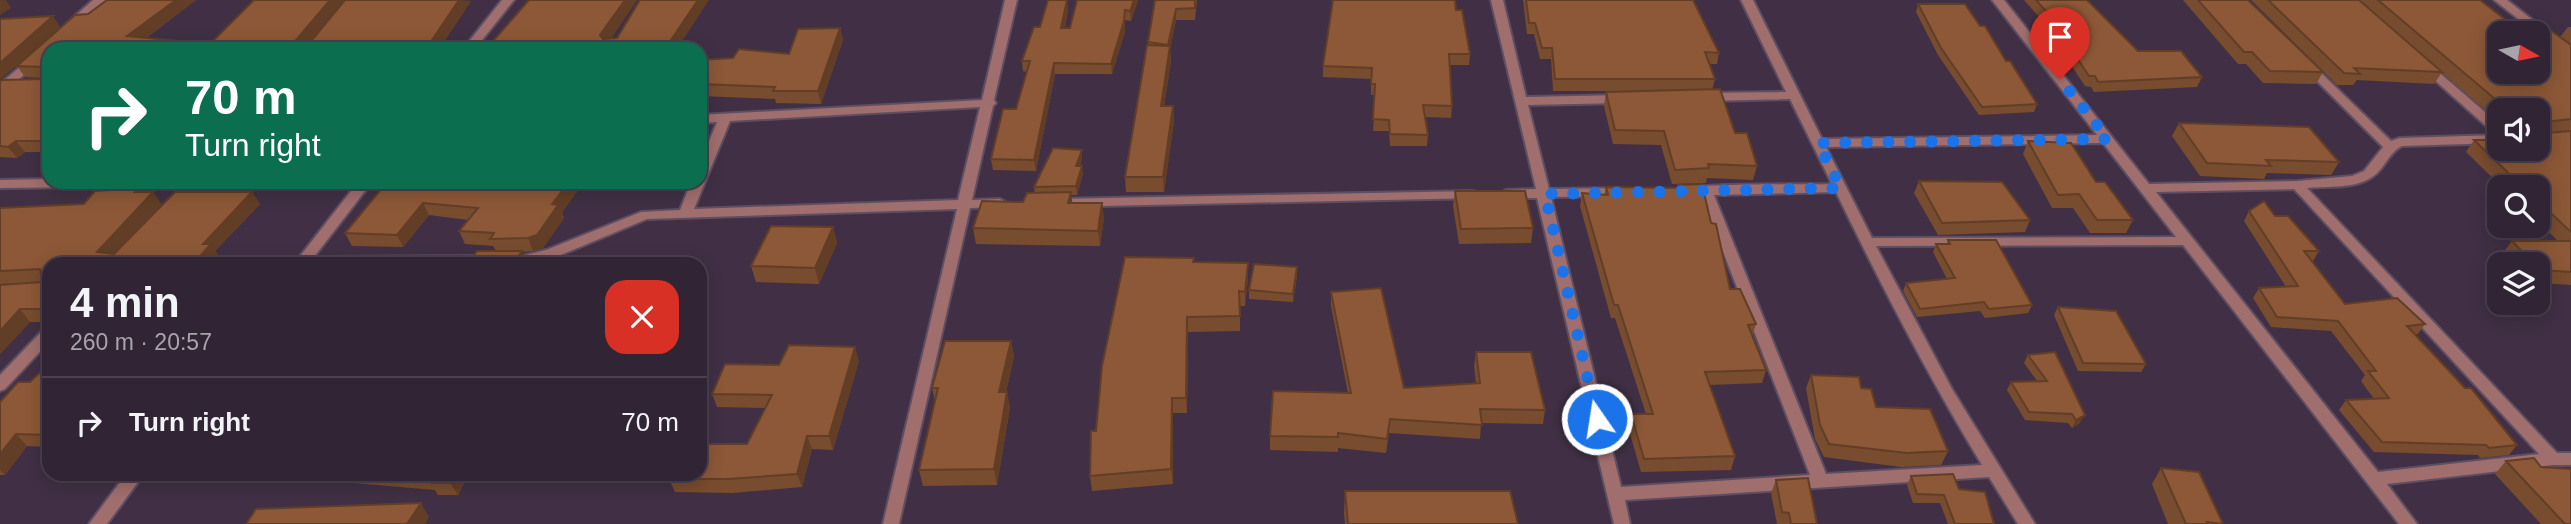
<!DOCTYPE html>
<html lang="en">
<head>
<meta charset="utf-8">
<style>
	:root { --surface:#312434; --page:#3d3040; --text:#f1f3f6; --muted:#a8a4ac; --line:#4c414f }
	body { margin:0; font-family:Arial,sans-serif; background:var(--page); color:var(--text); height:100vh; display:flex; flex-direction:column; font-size:26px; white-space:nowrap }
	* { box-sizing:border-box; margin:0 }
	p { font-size:23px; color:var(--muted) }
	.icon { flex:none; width:38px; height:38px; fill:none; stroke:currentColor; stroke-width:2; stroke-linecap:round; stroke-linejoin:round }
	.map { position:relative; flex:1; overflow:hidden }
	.panel { position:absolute; left:42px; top:257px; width:665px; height:224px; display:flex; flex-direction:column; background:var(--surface); border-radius:21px; box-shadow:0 4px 18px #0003,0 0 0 2px var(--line) }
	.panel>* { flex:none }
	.hud { position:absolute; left:42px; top:42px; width:665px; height:147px; border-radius:21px; box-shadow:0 4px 18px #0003,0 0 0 2px var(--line); background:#0b6e4f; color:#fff; overflow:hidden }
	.needle { width:46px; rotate:99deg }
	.buttons { position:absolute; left:2487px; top:21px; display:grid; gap:14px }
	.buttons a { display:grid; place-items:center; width:63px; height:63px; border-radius:14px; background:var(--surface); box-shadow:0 4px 18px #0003,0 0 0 2px var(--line); font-size:35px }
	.pin { position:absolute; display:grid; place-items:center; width:60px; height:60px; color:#fff; margin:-72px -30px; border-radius:50% 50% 50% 0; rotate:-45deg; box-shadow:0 0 7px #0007 }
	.pin .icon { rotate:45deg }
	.me { position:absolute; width:77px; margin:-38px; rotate:347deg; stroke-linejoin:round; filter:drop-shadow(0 0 5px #0008) }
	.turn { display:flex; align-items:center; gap:24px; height:147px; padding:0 28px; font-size:32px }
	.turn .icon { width:91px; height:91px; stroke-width:2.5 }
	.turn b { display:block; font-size:49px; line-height:60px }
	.round { display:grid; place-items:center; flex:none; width:74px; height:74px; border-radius:21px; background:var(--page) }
	.overview { display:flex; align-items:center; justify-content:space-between; height:119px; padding:0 28px }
	h1 { font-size:42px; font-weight:800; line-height:52px }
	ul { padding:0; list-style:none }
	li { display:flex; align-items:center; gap:21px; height:91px; padding:0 28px; border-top:2px solid var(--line) }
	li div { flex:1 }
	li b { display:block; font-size:26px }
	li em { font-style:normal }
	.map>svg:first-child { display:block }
</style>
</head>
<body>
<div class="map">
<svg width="2571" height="524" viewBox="0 0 2571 524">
	<rect width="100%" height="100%" fill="#413045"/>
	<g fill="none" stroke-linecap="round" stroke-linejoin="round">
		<defs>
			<path id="street" d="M93 0H106L73 29H65V25Z
				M502 0H514L475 49H463Z
				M1005 0H1017L994 100 996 103 993 106 972 200 1000 199 1007 203 1000 207 970 208 899 524H883L957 209 647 219 556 257 535 263 513 264 511 261 513 258 546 250 641 212 680 210 691 182H700V163L717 122 700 123V115L982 100ZM980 107 958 200 694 209 730 121Z
				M1491 0H1503L1526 97 1624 95 1630 99 1624 103 1528 105 1549 189 1622 188 1629 192 1622 196 1551 197 1621 487 1810 475 1701 195H1685L1678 191C1689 182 1809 185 1832 184L1790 99 1704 101 1698 97 1704 93 1786 92 1741 0H1753L1822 139 2097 135 1992 0H2004L2149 184 2297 181 2352 176 2364 171 2383 147 2301 65 2307 61 2311 63 2391 141 2400 138 2499 135V143L2402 146C2388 153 2385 169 2372 177 2355 189 2327 186 2307 188L2557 453H2571V465H2553L2387 484 2417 524H2399L2183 245 1876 246 1952 389 2035 524H2018L1989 477 1625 500 1630 524H1614L1537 198H1506L1499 194 1506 190 1536 189ZM2103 143 2176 237 1872 238 1826 147ZM2294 189 2539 454 2378 472 2156 192ZM1836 192C1881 285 1928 376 1982 465L1826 474 1714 195Z
				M2494 0H2507L2571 50V60Z
				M34 56 38 58V62L4 93 0 94V84L30 58Z
				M2424 61 2428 63 2499 124V135L2495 134 2420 67 2418 65Z
				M49 179V182H207L200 186 0 188V180Z
				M358 182H372L314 257 487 256 494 261 492 264H294Z
				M1472 191 1477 192 1479 195 1477 198 1055 207 1048 203 1055 199Z
				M49 328V342L5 389 0 391V375L44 329Z
				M126 474H144L107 524H89Z"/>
		</defs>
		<use href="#street" stroke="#5e4e62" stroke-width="4"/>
		<use href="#street" fill="#a06e6d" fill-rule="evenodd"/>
	</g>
	<path fill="#784c2f" d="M107 0H196L146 38 210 44 311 40 471 1 439 49H49V152H25L17 158 0 157V81L43 79V78L25 77 17 66Z
		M1077 0H1138L1131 21 1125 20V32L1112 74H1055L1036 171 993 170 991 159 1016 109 1027 72 1023 71 1022 61 1040 27 1068 9 1065 28H1070Z
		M1155 0H1197L1195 20H1176L1170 49 1171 61 1164 106H1173L1174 121 1164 192H1126L1125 177 1148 45Z
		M1523 0H1693L1719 53 1717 64H1709L1715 79 1712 90 1735 133 1757 166 1753 180 1707 178 1706 183 1672 184 1661 145 1613 144 1604 106 1606 92 1663 91H1553L1551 59H1540L1534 34H1527Z
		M2024 0H2087L2138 51 2202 77 2197 87 2094 92 2091 87 2085 86 2053 38 2055 35Z
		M2183 0H2248L2323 72 2316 84 2263 83 2246 64H2238Z
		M2251 0H2480L2515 27 2560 37 2568 27H2571V131L2549 133 2571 131V285L2538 283V264H2513L2503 253 2512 241H2558L2538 221V187H2502L2466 152 2474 140 2538 149V110H2499V122L2378 17 2442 72 2434 84 2357 80 2353 85H2337Z
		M1918 4 2006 61 2037 104 2034 112 1979 115 1938 55 1916 12Z
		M1456 10 1470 54 1469 65H1450L1452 106 1451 118 1425 117 1428 135 1427 146H1390L1389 131H1373L1375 95H1371V79L1323 77V66Z
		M840 28 843 40 821 104 776 103 775 99 700 96V60L789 54Z
		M2179 123 2339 162 2331 175 2267 173 2264 179 2200 176 2172 136Z
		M2028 141 2133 220 2126 233H2090L2073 208H2052L2023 154Z
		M1082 150V158L1080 166 1083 174 1077 195H1071L1072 203 1104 218 1100 246 976 244 973 228 1023 202 1035 193 1034 187Z
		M1919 181 2030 220 2025 232 1938 235 1914 193Z
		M387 182H584L562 212 564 218 543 248 533 251 522 252 525 258 601 260 603 264H467L496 251 493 246 465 244 459 231 469 220 429 215 403 247 352 246 345 233Z
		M1678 185 1711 223 1730 289 1756 324 1752 336 1766 370 1762 383 1709 385 1735 456 1731 470 1641 472 1628 427 1631 414H1646L1615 318H1611L1580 206 1582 193 1604 195 1606 187H1677Z
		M139 188 141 192H153L161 204 117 252 252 192 260 204 215 251 219 256 212 264H49V322H30L0 354V285L40 282 0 284V208L84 204Z
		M1455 191 1533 228 1531 243 1459 244 1453 206Z
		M2249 211 2275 216 2319 251 2313 261H2311L2345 304 2425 324 2418 334H2415L2517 445 2509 455 2480 458 2478 455 2374 452 2339 410 2346 400 2374 399 2361 381 2365 375 2331 331 2271 327 2253 298 2259 288 2286 287 2244 221Z
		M833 227 837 243 819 284 756 282 751 266Z
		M1948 240 2032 305 2028 313 1985 318 1980 311 1917 317 1903 291 1906 283 1947 279 1933 252 1936 244H1947Z
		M1194 258V262L1248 263V278L1245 306H1240V331L1188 332 1187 413H1173V484L1092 491 1090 476Z
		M1297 276 1293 302 1249 299V290Z
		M1331 292 1404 388 1476 383 1474 366 1476 352 1545 410 1543 424 1481 423 1480 439 1389 433 1386 453 1338 448V452L1270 450V436L1348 393 1331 306Z
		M2058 307 2146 364 2141 372 2078 371 2054 315Z
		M1011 341 1014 357 1006 392 1010 408 997 485 923 486 919 470 935 402 932 388Z
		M2028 355 2080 423 2072 428 2068 423 2025 420 2007 390 2011 382 2037 381 2024 363Z
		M859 361 833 450 812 449 802 487 733 493 675 492 669 479 747 444 765 408 717 407 712 394 779 365Z
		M49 364V447L27 446 5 475H0V402L30 382Z
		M1811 375 1861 388 1876 407 1948 451 1941 465 1901 467 1824 457 1815 439 1806 388Z
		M2506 461 2571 524H2541L2495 474Z
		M2161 468 2223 524H2168L2152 484Z
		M249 474H469L458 495H438L435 490Z
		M1911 476 1959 489 1994 524H1948L1940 503H1913L1907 485Z
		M1776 480 1817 524H1777L1771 493Z
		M1345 491 1518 524H1345L1344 513Z"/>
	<path fill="#623e26" d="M0 0H6L11 8 0 15Z
		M176 0H196L133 47 127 36Z
		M330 0H344L304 49 296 40Z
		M459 0 471 1 439 49H430L428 46Z
		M625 0H637L605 48 600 35Z
		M698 0H709L677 49H670L669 43Z
		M1067 0 1068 9 1063 38 1061 28Z
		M1134 0H1138L1131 21 1130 11Z
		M1176 9V20L1170 49 1171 61 1162 121 1161 106 1168 45Z
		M1125 10V32L1112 74 1111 64Z
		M53 16 60 27 0 80V63Z
		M840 28 843 40 821 104 818 91Z
		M1054 63 1055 74 1036 171 1034 160Z
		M1173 106 1174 121 1164 192 1163 177Z
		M16 141 25 152 17 158 8 147Z
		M1082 150V158L1077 174 1076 166Z
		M1082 166 1083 174 1077 195 1076 186Z
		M569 182H584L562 212 564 218 543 248 533 251 528 238Z
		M139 188 146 199 153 192 161 204 105 264 97 252Z
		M252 192 260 204 215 251 219 256 212 264H193L203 244Z
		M1071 192 1073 208 1068 203Z
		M423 203 429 215 403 247 397 235Z
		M1102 203 1104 218 1100 246 1098 231Z
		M833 227 837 243 819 284 815 268Z
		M522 251 528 264 517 258Z
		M1248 263V278L1245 306V292Z
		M1297 267V276L1293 302V294Z
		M20 309 30 322 0 354V331Z
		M1187 317 1188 332 1187 413 1186 398Z
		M1011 341 1014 357 1002 408 999 392Z
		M855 347 859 361 833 450 829 436Z
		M1007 392 1010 408 997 485 994 469Z
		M1172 398 1173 413V484L1171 469Z
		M2085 415 2080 423 2072 428 2076 420Z
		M16 434 27 446 5 475 0 470V454Z
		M807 436 812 449 802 487 797 474Z
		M455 474H469L458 495 450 483Z
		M421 503 429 517 425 524H407Z"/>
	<path fill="#8c5837" stroke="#623e26" stroke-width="2" fill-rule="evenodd" d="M107 0H176L127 36 210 44 254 0H330L296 40H312L345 0H459L428 46H422L420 49H49V141H16L8 147 0 146V81L3 80 43 79V67L17 66 75 15 88 14Z
		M529 0H625L600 35 603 39 617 38 640 0H698L669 43H675L670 49H486Z
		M1048 0H1067L1061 28H1070L1077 0H1134L1130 11 1125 10 1124 21 1111 64 1054 63 1034 160 991 159 1003 109H1016L1030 61H1022L1034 27H1040Z
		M1155 0H1195V8L1176 9 1168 45 1148 42Z
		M1333 0H1455L1456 10H1462L1470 54H1449L1452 106 1423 105 1428 135 1390 134 1389 120 1373 119 1375 84H1371L1372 68 1323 66Z
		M1526 0H1693L1719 53 1705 52 1715 79H1555L1552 48H1542L1535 23H1529Z
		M2036 0H2087L2138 51H2181L2202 77 2098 82 2095 76H2089L2057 28H2061Z
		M2198 0H2248L2323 72 2270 71 2252 52H2244Z
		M2268 0H2359L2442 72 2354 68 2360 74 2344 73Z
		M2378 0H2480L2515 27H2546L2571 45V119L2544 122 2547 133 2571 131V232L2538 201V187H2523L2474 140H2499V149H2538V110H2508ZM2499 33H2538V72H2499Z
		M1918 4H1965L1980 26H1985L2006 61H2010L2037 104 1982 107 1941 48Z
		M53 16 0 63V19Z
		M840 28 818 91H773L775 87 700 84V60L733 58 739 49 789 54 798 29Z
		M1147 45 1170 46 1161 106H1173L1163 177H1125Z
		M1720 89 1735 133H1747L1757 166 1708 164 1709 168 1675 170 1664 131 1615 130 1606 92Z
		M2179 123 2309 127 2339 162 2266 160 2271 166 2207 163Z
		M2028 141 2071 143 2096 182H2105L2133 220H2097L2079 194 2058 195Z
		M1053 148 1082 150 1076 166H1082L1076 186 1034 187Z
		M1919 181 2002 182 2030 220 1942 223Z
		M387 182H569L552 204 558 205 537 235 528 238 490 239 494 233 459 231 478 208 423 203 397 235 345 233Z
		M1702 184 1711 223 1716 224 1730 289H1740L1756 324 1748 325 1766 370 1705 372 1735 456 1644 459 1631 414H1653L1618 305H1614L1582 193 1608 195 1606 187 1679 188 1678 185Z
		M139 188 135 192H153L97 252 114 254 175 192H252L203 244H211L193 264H49V309H20L0 331V285L42 282 40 269 0 271V208L84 204 95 191Z
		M1455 191H1525L1533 228 1461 229Z
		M1071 192 1068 203H1102L1098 231 973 228 982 201 1023 202 1027 193Z
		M2264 201 2275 216H2288L2319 251H2304L2345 304 2397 298 2425 324 2407 326 2465 388H2471L2517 445 2489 448 2486 445 2382 442 2346 400 2389 398 2368 371H2376L2338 321 2277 317 2259 288 2298 286 2249 211Z
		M771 226 833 227 815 268 751 266Z
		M1948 240H1996L2032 305 1989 309 1984 302 1920 309 1906 283 1955 278 1936 244H1950Z
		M2512 241H2571V272L2540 270 2538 268V264H2534Z
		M477 251H522L517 258 601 260 598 264H467Z
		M1125 257 1194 258 1193 262 1248 263 1245 292 1239 291 1240 316 1187 317 1186 398H1172L1171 469 1090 476 1091 431H1096L1102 366Z
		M1254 264 1297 267 1293 294 1249 290Z
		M1381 288 1404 388 1480 383 1476 352H1531L1545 410 1480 409 1482 425 1390 419 1387 439 1338 433V437L1270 436 1273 391 1351 393 1331 292Z
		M2058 307 2116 311 2146 364 2083 363Z
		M945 341H1011L999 392H1007L994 469 919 470 938 388H932Z
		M789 345 855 347 829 436H807L797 474 728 479H669L671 474H700V444H747L772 395 712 394 725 364 779 365Z
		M2055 352 2085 415 2076 420 2072 414 2029 412 2011 382 2047 381 2028 355Z
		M49 364V435L16 434 0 454V402L18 382H30Z
		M1811 375 1859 377 1861 388 1871 389 1876 407 1930 409 1948 451 1907 453 1829 444 1820 425Z
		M2534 458 2541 467 2571 469V524H2565L2506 461Z
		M2161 468 2199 472 2223 524 2207 522 2208 524H2186Z
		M386 474H455L450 483H431V478Z
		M1953 474 1959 489 1985 492 1994 524H1955L1944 495 1917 494 1911 476Z
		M1808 478 1817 524H1791L1789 513 1782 512 1776 480Z
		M1345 491H1510L1518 524H1348Z
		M421 503 407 524H246L256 509Z"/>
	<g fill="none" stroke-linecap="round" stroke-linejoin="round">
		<path stroke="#1a73e8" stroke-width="12" stroke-dasharray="0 21.6" d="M1597 419 1545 194 1841 188 1818 143 2108 139 2060 79"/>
	</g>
</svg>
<div class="buttons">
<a><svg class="needle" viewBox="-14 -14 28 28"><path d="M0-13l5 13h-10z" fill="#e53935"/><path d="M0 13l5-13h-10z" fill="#a8a4ac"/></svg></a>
<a><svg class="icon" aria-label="sound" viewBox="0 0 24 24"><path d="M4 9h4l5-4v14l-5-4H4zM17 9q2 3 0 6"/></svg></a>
<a><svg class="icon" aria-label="search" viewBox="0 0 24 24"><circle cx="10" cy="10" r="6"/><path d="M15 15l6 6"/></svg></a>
<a><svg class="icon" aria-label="layers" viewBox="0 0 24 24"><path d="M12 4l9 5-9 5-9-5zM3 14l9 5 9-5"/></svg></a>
</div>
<div class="pin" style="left:2060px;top:79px;background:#d93025"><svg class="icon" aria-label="arrive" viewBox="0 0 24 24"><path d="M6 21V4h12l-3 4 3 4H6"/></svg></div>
<svg class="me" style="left:1597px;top:419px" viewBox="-20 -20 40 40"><circle r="17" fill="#1a73e8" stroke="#fff" stroke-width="3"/><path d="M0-11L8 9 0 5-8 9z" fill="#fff"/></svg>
<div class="hud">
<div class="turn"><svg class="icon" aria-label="right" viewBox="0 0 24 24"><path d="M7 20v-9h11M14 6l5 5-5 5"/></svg><div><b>70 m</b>Turn right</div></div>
</div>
<section class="panel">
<div class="overview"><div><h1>4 min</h1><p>260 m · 20:57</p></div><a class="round" style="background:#d93025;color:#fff"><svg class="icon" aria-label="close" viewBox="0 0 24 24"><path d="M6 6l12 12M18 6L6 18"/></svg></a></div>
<ul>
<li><svg class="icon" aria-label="right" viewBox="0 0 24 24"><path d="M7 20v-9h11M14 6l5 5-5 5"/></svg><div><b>Turn right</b></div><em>70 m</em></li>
</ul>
</section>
</div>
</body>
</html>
